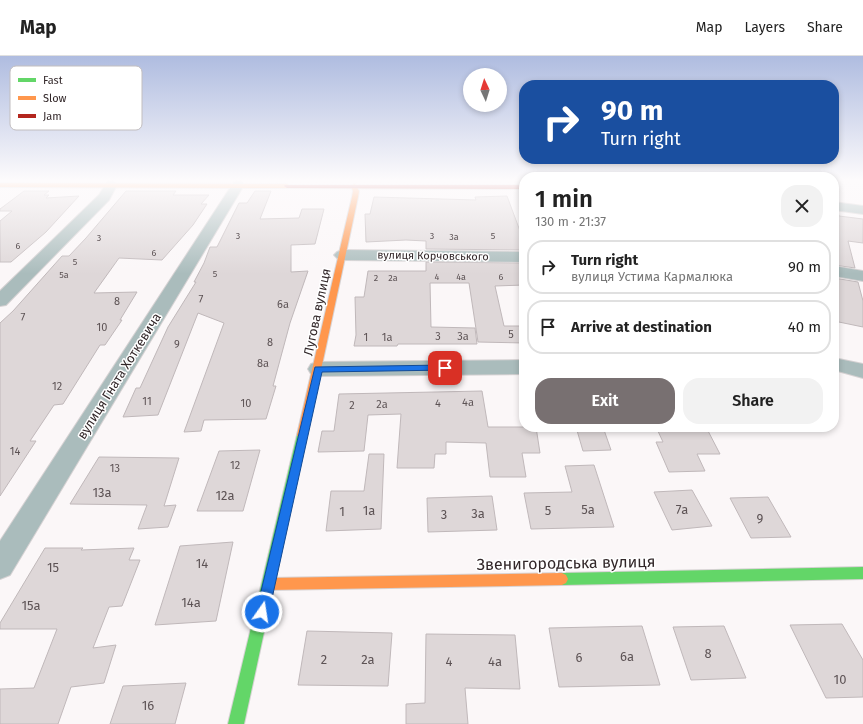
<!DOCTYPE html>
<html lang="en">
<head>
<meta charset="utf-8">
<style>
	:root { --surface:#fff; --page:#f2f2f2; --text:#222; --muted:#767676; --line:#e0e0e0; --accent:#787071 }
	body { margin:0; font-family:"Fira Sans",sans-serif; background:var(--page); color:var(--text); height:100vh; display:flex; flex-direction:column; font-size:15px; white-space:nowrap }
	* { box-sizing:border-box; margin:0 }
	p { font-size:13px; color:var(--muted) }
	.icon { flex:none; width:22px; height:22px; fill:none; stroke:currentColor; stroke-width:2; stroke-linecap:round; stroke-linejoin:round }
	.map { position:relative; flex:1; overflow:hidden }
	.details { position:absolute; left:519px; top:116px; width:320px; height:260px; display:flex; flex-direction:column; background:var(--surface); border-radius:16px; box-shadow:0 2px 6px #0003 }
	.details>* { flex:none }
	.top-card { position:absolute; left:519px; top:24px; width:320px; height:84px; border-radius:16px; box-shadow:0 2px 6px #0003; background:#1a4fa0; color:#fff; overflow:hidden }
	.needle { width:26px; rotate:356deg }
	.fabs { position:absolute; left:463px; top:12px; display:grid; gap:8px }
	.fabs a { display:grid; place-items:center; width:44px; height:44px; border-radius:50%; background:var(--surface); box-shadow:0 2px 6px #0003; font-size:20px }
	.pin { position:absolute; display:grid; place-items:center; width:34px; height:34px; color:#fff; margin:-17px; border-radius:8px; box-shadow:0 2px 6px #0006 }
	.me { position:absolute; width:44px; margin:-22px; rotate:13deg; stroke-linejoin:round; filter:drop-shadow(0 0 3px #0008) }
	.turn { display:flex; align-items:center; gap:14px; height:84px; padding:0 16px; font-size:18px }
	.turn .icon { width:52px; height:52px; stroke-width:2.5 }
	.turn b { display:block; font-size:28px; line-height:34px }
	.round { display:grid; place-items:center; flex:none; width:42px; height:42px; border-radius:16px; background:var(--page) }
	.overview { display:flex; align-items:center; justify-content:space-between; height:68px; padding:0 16px }
	h1 { font-size:24px; font-weight:600; line-height:30px }
	.action { display:flex; gap:8px; margin-top:auto; padding:8px 16px }
	.action a { flex:1; height:46px; border-radius:16px; background:var(--accent); color:#fff; font-size:16px; font-weight:600; line-height:46px; text-align:center }
	.action a+a { background:var(--page); color:var(--text) }
	ul { padding:0; list-style:none }
	li { display:flex; align-items:center; gap:12px; height:54px; margin:0 8px 6px; padding:0 8px; border:2px solid var(--line); border-radius:16px }
	li div { flex:1 }
	li b { display:block; font-size:15px }
	li em { font-style:normal }
	header { display:flex; align-items:center; gap:24px; box-sizing:border-box; height:56px; padding:0 20px; background:var(--surface); border-bottom:1px solid var(--line) }
	header strong { font-size:19px }
	nav { display:flex; gap:22px; margin-inline-start:auto; font-size:14px }
	.map>svg:first-child { display:block }
</style>
</head>
<body>
<header>
<strong>Map</strong>
<nav><a>Map</a><a>Layers</a><a>Share</a></nav>
</header>
<div class="map">
<svg width="863" height="668" viewBox="0 0 863 668">
	<rect width="100%" height="100%" fill="#fbf7f8"/>
	<path fill="#ded7d8" stroke="#c0b8ba" d="M24 135H49L44 139H49L46 142 79 140 46 176 11 206H0V165L12 155H0V153Z
		M126 135H176L173 139H209L201 148H207L193 169 162 204 119 202 94 237 137 236 120 264H122L105 289H100L63 348 54 349 30 385H36L0 440V267L13 255 62 200H69L86 182Z
		M255 135H271L260 163 299 162 302 153H324L315 188 291 189V216L308 215 290 267 273 330H276L266 363 204 364 201 375 184 376 224 267 198 257 158 359 123 361 136 332H140L168 271 196 226H194L204 207 210 191H217L239 147H247Z
		M507 140 520 175H524V194L426 193V185L406 184 366 186 365 158H370L374 141 476 144 475 141Z
		M834 156H838L839 160 863 163V187L848 185 855 212 834 209Z
		M426 206 524 207V229L495 230 504 270H524V287L478 286 469 227H430L431 271 475 272 477 288H398L397 290H354L356 279 355 241H364L368 215H426Z
		M834 222 858 226 863 245V271L834 265Z
		M482 335 488 371H536L540 397H522L526 421H490L486 387 446 386V398H435L434 412H397L401 358 368 359 364 395 318 396 322 375H334L339 338Z
		M576 371H603L611 394 583 395Z
		M661 371H706L720 398H697L705 415 669 416 656 386H663L657 373H662Z
		M260 394 243 455H197L219 395Z
		M369 398H384L381 473 326 475 331 435H364Z
		M99 401 179 402 164 450 176 449 168 471 138 473 147 449 70 448Z
		M594 409 614 471 531 473 524 437 572 436 565 410Z
		M692 434 712 470 672 474 654 436Z
		M492 440 497 474 428 476 427 442Z
		M768 441 791 481 751 482 730 442Z
		M233 486 216 565 155 569 180 490Z
		M45 492H83L81 494 134 492 129 504H140L122 550 109 551 93 592 116 589 104 627 71 631 58 668H0V633L34 632 57 573H0V567Z
		M842 568 863 604V641L826 642 790 569Z
		M642 570 660 629 559 631 549 572Z
		M724 570 746 622 691 624 673 571Z
		M307 575 392 577 388 630 298 629Z
		M426 578 515 579 520 633 465 632 468 668H406V648L425 647Z
		M186 627 175 668H110L123 630Z"/>
	<g fill="none" stroke-linecap="round" stroke-linejoin="round">
		<defs>
			<path id="street" d="M111 125 115 126 117 129 109 144 6 249 0 250V235L99 139 107 126Z
				M238 125 242 126 244 129 10 519 0 523V485L232 129 234 126Z
				M834 146 863 150V158L834 154Z
				M342 194 524 196V206L342 204 337 202 334 199 337 196Z
				M834 210 863 215V225L834 220Z
				M834 302 863 308V322L834 314Z
				M524 304V318L318 320 311 318 308 313 311 308 318 306Z"/>
			<path id="fast" d="M302 375 305 376 307 379 244 668H228L297 379 299 376Z
				M863 511V523L562 529 558 527 556 523 558 519 562 517Z"/>
			<path id="slow" d="M0 127 287 128 290 130 287 132 0 131Z
				M354 128 356 129 359 135 358 141 307 379 305 382H299L297 379 352 141 353 135 351 130Z
				M562 517 566 519 568 523 566 527 562 529 269 534 265 532 263 528 265 524 269 522Z"/>
			<path id="jam" d="M285 129H524V133L287 132 284 130Z"/>
		</defs>
		<use href="#street" stroke="#d6d2d3" stroke-width="2"/>
		<use href="#fast" stroke="#d6d2d3" stroke-width="2"/>
		<use href="#slow" stroke="#d6d2d3" stroke-width="2"/>
		<use href="#jam" stroke="#d6d2d3" stroke-width="2"/>
		<use href="#street" fill="#aabcbc" fill-rule="evenodd"/>
		<use href="#fast" fill="#63d668" fill-rule="evenodd"/>
		<use href="#slow" fill="#ff974d" fill-rule="evenodd"/>
		<use href="#jam" fill="#b3261e" fill-rule="evenodd"/>
	</g>
	<linearGradient id="sky" x2="0" y2="1"><stop stop-color="#afbce0"/><stop offset="0.57" stop-color="#fdfbfc"/><stop offset="1" stop-color="#fdfbfc" stop-opacity="0"/></linearGradient>
	<rect width="863" height="218" fill="url(#sky)"/>
	<path fill="#1a73e8" stroke="#114b97" d="M445 309 448 310 449 312 448 314 322 316 269 556 267 560 262 562 258 560 256 556 315 311Z"/>
	<g text-anchor="middle" dominant-baseline="central" stroke-width="3" stroke-linejoin="round" paint-order="stroke">
		<g font-size="9" fill="#5d5355">
			<text x="238" y="180">3</text>
			<text x="432" y="180">3</text>
			<text x="493" y="180">5</text>
			<text x="454" y="181">3а</text>
			<text x="99" y="182">3</text>
			<text x="18" y="190">6</text>
			<text x="154" y="197">6</text>
			<text x="75" y="206">5</text>
			<text x="215" y="218">5</text>
			<text x="64" y="219">5а</text>
			<text x="437" y="221">4</text>
			<text x="461" y="221">4а</text>
			<text x="501" y="221">6</text>
			<text x="376" y="222">2</text>
			<text x="393" y="222">2а</text>
		</g>
		<g font-size="11" fill="#322729" stroke="#fff">
			<text transform="translate(433 200) rotate(1)">вулиця Корчовського</text>
		</g>
		<g font-size="11" fill="#5d5355">
			<text x="201" y="243">7</text>
			<text x="117" y="245">8</text>
			<text x="283" y="248">6а</text>
			<text x="23" y="261">7</text>
			<text x="102" y="271">10</text>
			<text x="511" y="278">5</text>
			<text x="438" y="280">3</text>
			<text x="463" y="280">3а</text>
			<text x="366" y="281">1</text>
			<text x="387" y="281">1а</text>
			<text x="270" y="286">8</text>
			<text x="177" y="288">9</text>
			<text x="263" y="307">8а</text>
			<text x="57" y="330">12</text>
			<text x="147" y="345">11</text>
			<text x="468" y="346">4а</text>
			<text x="246" y="347">10</text>
			<text x="438" y="347">4</text>
			<text x="382" y="348">2а</text>
			<text x="352" y="349">2</text>
			<text x="15" y="395">14</text>
			<text x="235" y="409">12</text>
			<text x="115" y="412">13</text>
		</g>
		<g font-size="13" fill="#322729" stroke="#fff">
			<text transform="translate(317 256) rotate(-78)">Лугова вулиця</text>
			<text transform="translate(119 320) rotate(-58)">вулиця Гната Хоткевича</text>
		</g>
		<g font-size="13" fill="#5d5355">
			<text x="102" y="436">13а</text>
			<text x="225" y="439">12а</text>
			<text x="588" y="453">5а</text>
			<text x="682" y="453">7а</text>
			<text x="369" y="454">1а</text>
			<text x="548" y="454">5</text>
			<text x="342" y="455">1</text>
			<text x="478" y="457">3а</text>
			<text x="444" y="458">3</text>
			<text x="760" y="462">9</text>
			<text x="202" y="507">14</text>
			<text x="53" y="511">15</text>
			<text x="191" y="546">14а</text>
			<text x="31" y="549">15а</text>
			<text x="708" y="597">8</text>
			<text x="627" y="600">6а</text>
			<text x="579" y="601">6</text>
			<text x="324" y="603">2</text>
			<text x="368" y="603">2а</text>
			<text x="449" y="605">4</text>
			<text x="495" y="605">4а</text>
			<text x="840" y="623">10</text>
			<text x="148" y="649">16</text>
		</g>
		<g font-size="16" fill="#322729" stroke="#fff">
			<text transform="translate(566 507) rotate(-1)">Звенигородська вулиця</text>
		</g>
	</g>
	<rect x="10" y="10" width="132" height="64" rx="6" fill="#fff" stroke="#c2bebf" stroke-width="1"/>
	<rect x="18" y="22" width="18" height="4" fill="#63d668"/>
	<rect x="18" y="40" width="18" height="4" fill="#ff974d"/>
	<rect x="18" y="58" width="18" height="4" fill="#b3261e"/>
	<g font-size="11" fill="#322729">
		<text x="43" y="28">Fast</text>
		<text x="43" y="46">Slow</text>
		<text x="43" y="64">Jam</text>
	</g>
</svg>
<div class="fabs">
<a><svg class="needle" viewBox="-14 -14 28 28"><path d="M0-13l5 13h-10z" fill="#e53935"/><path d="M0 13l5-13h-10z" fill="#767676"/></svg></a>
</div>
<div class="pin" style="left:445px;top:312px;background:#d93025"><svg class="icon" aria-label="arrive" viewBox="0 0 24 24"><path d="M6 21V4h12l-3 4 3 4H6"/></svg></div>
<svg class="me" style="left:262px;top:556px" viewBox="-20 -20 40 40"><circle r="17" fill="#1a73e8" stroke="#fff" stroke-width="3"/><path d="M0-11L8 9 0 5-8 9z" fill="#fff"/></svg>
<div class="top-card">
<div class="turn"><svg class="icon" aria-label="right" viewBox="0 0 24 24"><path d="M7 20v-9h11M14 6l5 5-5 5"/></svg><div><b>90 m</b>Turn right</div></div>
</div>
<section class="details">
<div class="overview"><div><h1>1 min</h1><p>130 m · 21:37</p></div><a class="round"><svg class="icon" aria-label="close" viewBox="0 0 24 24"><path d="M6 6l12 12M18 6L6 18"/></svg></a></div>
<ul>
<li><svg class="icon" aria-label="right" viewBox="0 0 24 24"><path d="M7 20v-9h11M14 6l5 5-5 5"/></svg><div><b>Turn right</b><p>вулиця Устима Кармалюка</p></div><em>90 m</em></li>
<li><svg class="icon" aria-label="arrive" viewBox="0 0 24 24"><path d="M6 21V4h12l-3 4 3 4H6"/></svg><div><b>Arrive at destination</b></div><em>40 m</em></li>
</ul>
<div class="action"><a>Exit</a><a>Share</a></div>
</section>
</div>
</body>
</html>
